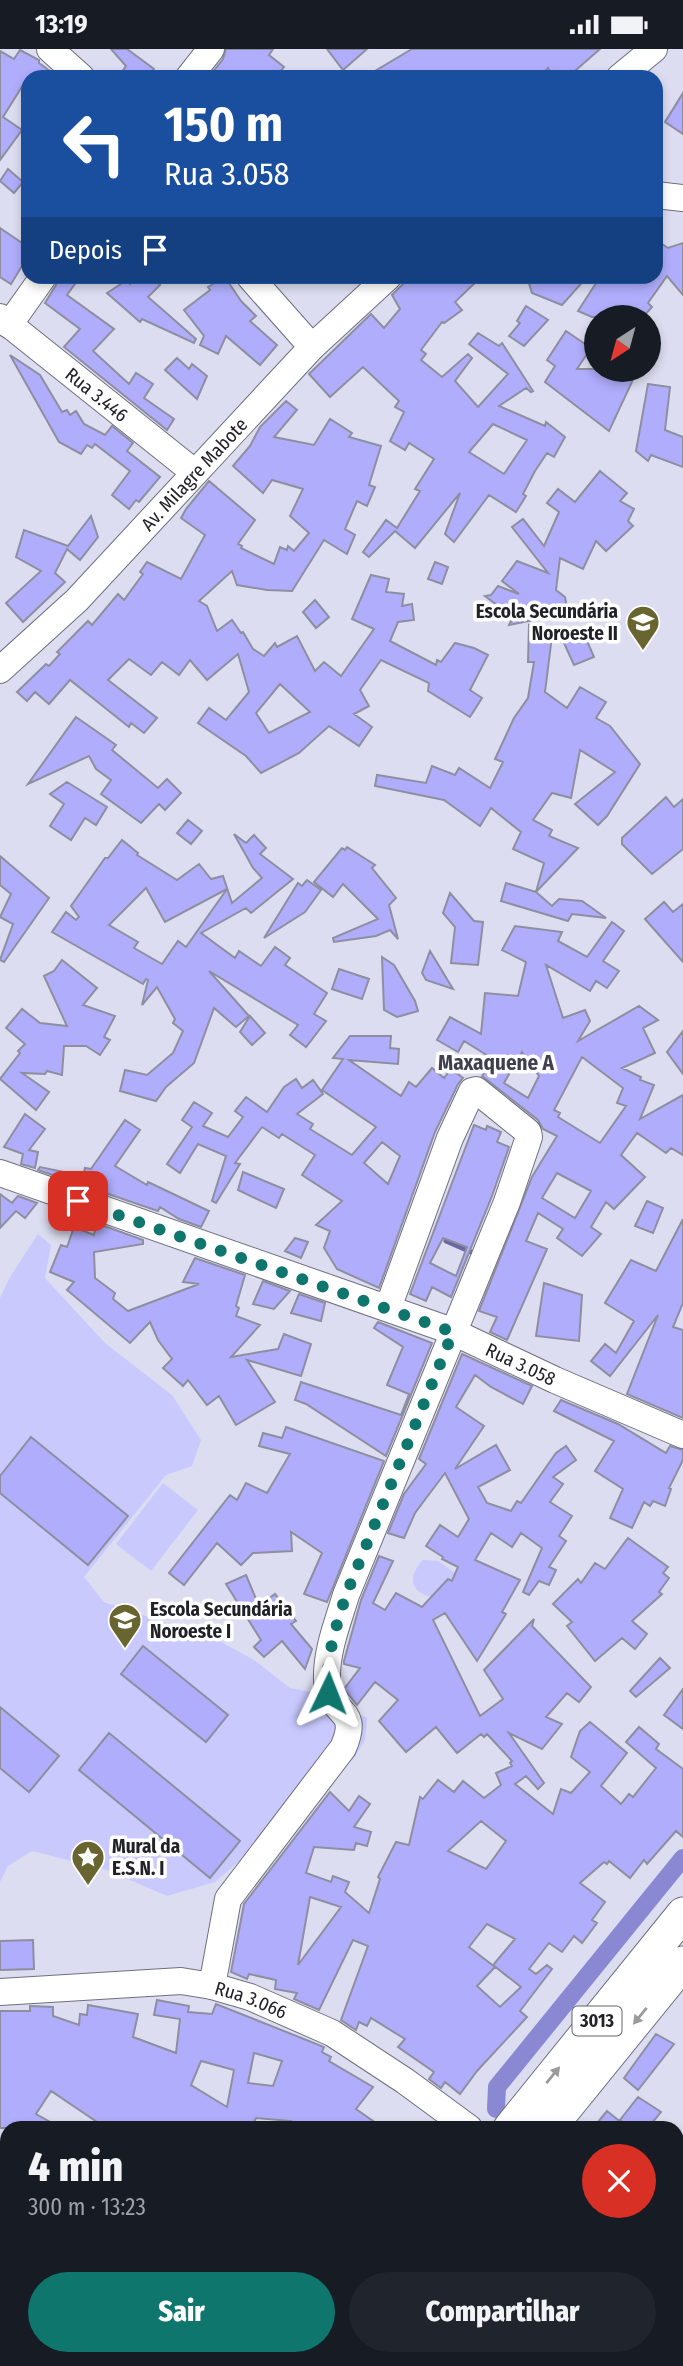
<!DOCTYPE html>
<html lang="pt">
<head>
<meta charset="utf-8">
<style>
	:root { --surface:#171b24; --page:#20242c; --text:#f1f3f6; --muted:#9ea1a6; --accent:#0f766e }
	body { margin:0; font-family:"Fira Sans Condensed",sans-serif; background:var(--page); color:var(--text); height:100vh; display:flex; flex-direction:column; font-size:26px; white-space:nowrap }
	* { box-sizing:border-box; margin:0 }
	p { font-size:23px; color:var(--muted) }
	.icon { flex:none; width:38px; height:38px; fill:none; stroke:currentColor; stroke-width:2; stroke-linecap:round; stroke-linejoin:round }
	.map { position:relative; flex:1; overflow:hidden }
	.drawer { position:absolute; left:0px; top:2072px; width:684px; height:245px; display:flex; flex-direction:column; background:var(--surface); border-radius:21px 21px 0 0; box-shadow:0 4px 10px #0003 }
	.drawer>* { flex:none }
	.top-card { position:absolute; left:21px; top:21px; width:642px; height:214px; border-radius:21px; box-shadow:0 4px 10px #0003; background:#1a4fa0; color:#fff; overflow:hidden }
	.needle { width:46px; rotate:216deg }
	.buttons { position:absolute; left:584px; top:256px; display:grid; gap:14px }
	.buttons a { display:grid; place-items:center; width:77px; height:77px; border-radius:50%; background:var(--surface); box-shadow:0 4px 10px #0003; font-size:35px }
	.pin { position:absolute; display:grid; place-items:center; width:60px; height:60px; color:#fff; margin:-30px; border-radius:14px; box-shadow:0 4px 10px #0006 }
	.me { position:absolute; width:77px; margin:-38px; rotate:2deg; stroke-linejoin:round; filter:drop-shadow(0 0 5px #0008) }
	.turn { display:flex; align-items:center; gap:24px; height:147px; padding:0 28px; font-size:32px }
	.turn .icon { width:91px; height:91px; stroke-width:2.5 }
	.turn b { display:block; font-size:49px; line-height:60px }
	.then { display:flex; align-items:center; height:66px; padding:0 28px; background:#0003; gap:14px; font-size:26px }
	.round { display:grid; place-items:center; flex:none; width:74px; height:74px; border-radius:37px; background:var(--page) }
	.headline { display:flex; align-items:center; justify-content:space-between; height:119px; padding:0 28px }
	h1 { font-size:42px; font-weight:800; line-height:52px }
	.button { display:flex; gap:14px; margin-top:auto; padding:14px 28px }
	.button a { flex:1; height:80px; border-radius:42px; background:var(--accent); color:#fff; font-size:28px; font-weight:800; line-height:80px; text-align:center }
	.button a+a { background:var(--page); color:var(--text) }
	.status { display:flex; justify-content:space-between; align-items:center; height:49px; padding:0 35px; background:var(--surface); direction:ltr }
	.status svg { height:19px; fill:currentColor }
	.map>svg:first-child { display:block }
</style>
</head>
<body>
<div class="status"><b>13:19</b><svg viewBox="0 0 49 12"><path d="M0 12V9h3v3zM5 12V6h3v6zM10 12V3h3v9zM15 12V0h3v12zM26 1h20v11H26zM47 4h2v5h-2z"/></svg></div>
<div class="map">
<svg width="683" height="2317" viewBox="0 0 683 2317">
	<rect width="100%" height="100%" fill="#dcddf0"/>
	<path fill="#c9c9fe" d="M38 1185 51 1196 45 1229 105 1294 172 1346 201 1391 192 1417 166 1426 84 1528 104 1553 169 1575 203 1583 254 1611 290 1639 317 1644 367 1669 365 1691 353 1711 314 1727 266 1789 215 1833 167 1847 107 1821 32 1802 8 1817 0 1833V1249L10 1228Z
		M163 1434 198 1461 151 1522 116 1495Z
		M423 1511 438 1512 455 1524V1530L432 1548C409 1543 408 1527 423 1511Z"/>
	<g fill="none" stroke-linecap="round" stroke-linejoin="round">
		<path stroke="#6a699f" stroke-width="5" d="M449 1185 446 1192 478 1206
			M431 2317 437 2310"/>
		<path stroke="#8a88d2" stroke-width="18" d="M496 2060 497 2038 683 1809
			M431 2317 437 2310"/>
	</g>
	<path fill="#b0aefc" stroke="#8e8ea0" stroke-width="2" fill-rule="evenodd" d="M111 0H127L154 20 148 28H118L126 17Z
		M226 0H273L269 6 284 18 276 28H209L223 10Z
		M327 0H367L343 21Z
		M412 0H600L568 28H554L548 19 540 28H365Z
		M20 1 39 11V14L58 28H28L3 68 22 81 0 111V2L14 10Z
		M683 44V85L665 73Z
		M8 120 23 133 14 144 0 132Z
		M0 179 28 198V207L11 235 0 228Z
		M656 191 668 199 683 194V246L667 227 648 254 652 258 643 268H592L578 262 600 228H656Z
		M58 228H80L67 246 114 280 93 302 129 335 136 324 153 335 144 349 174 370 167 381 64 298 80 280 45 254 56 236Z
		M138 228H152L160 236 148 248 196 290 194 294 142 270 140 273 107 244 127 231 130 235Z
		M225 228 241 252 256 267 250 272 277 296 260 316 226 287 218 305 200 296 204 287 184 261 210 241 208 238Z
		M410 228H481L455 253 462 261 444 274 442 273 421 301 426 305 421 311 442 328 468 305 472 309 455 332 478 358 508 325 469 295 478 284 499 297 502 294 533 342 531 343 526 339 499 357 545 377 546 373 565 388 554 408 547 404 535 422 523 445 526 447 516 463 489 446 454 493 445 485 460 444 415 499 395 482 369 508 363 503 386 471 397 479 420 442 415 440 434 410 409 394 405 401 390 392 404 363 395 358 399 352 363 318 330 348 309 325 371 265 384 279 400 260 392 246ZM493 375 527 391 504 425 469 403Z
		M527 228H587L562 256 532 244Z
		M526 257 548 271 524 297 509 287 520 274 517 272Z
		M566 282 591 299 577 320H638L609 382 545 333 555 317 547 311Z
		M10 306 40 326 62 363 67 361 70 366 76 362 84 375 105 386 112 377 133 394 127 402 160 428 139 453 136 451 129 460 112 446 130 422 95 395 92 399 87 396 81 405 59 393Z
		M177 309 189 320 192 315 207 327 197 350 165 321Z
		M648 335 670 338 665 381 683 388V418L651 406 648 412 636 402Z
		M286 352 297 361 274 388 314 396 330 370 352 384 349 388 381 397 369 436 375 438 367 457 357 452 345 480 355 486 347 505 324 491 292 542 267 541 237 536 232 522 199 552 207 557 217 582 232 571 241 584 243 583 253 600 264 607 275 594 277 598 297 587 315 622 324 613 341 627 374 580 352 570 371 526 389 530 386 543 404 545 402 557 412 555 414 571 398 573 390 592 436 616 437 611 441 613 455 594 474 599 488 606 470 641 482 649 470 668 428 642 429 634 381 611 360 641 369 657 354 665 372 678 359 697 329 677 299 704 261 724 246 707 198 674 209 659 226 671 249 643 238 605 207 631 190 611 179 626 162 613 151 626 129 610 108 631 157 669 144 684 131 674 129 678 70 631 49 655 35 643 27 652 17 643 46 615 49 617 60 605 57 603 88 572 92 576 118 545 124 551 143 525 140 523 147 513 181 530 205 486 181 469 186 460 209 432 255 471 238 495 242 497 241 499 274 515 280 498 287 501 288 497 294 502 309 484 290 467 303 440 272 431 263 444 233 417 250 397 260 378ZM280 635 310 663 269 684 256 664Z
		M600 422 627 444 620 452 634 460 628 472 633 477 606 502 596 492 583 520 560 509 556 541 565 548 568 564 509 576 513 568 485 547 491 546 498 537 519 545 502 532 517 512 548 524 512 478 523 470 544 497 559 463 547 454 558 440 575 453Z
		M91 467 98 488 80 511 67 500 55 524 65 533 23 573 6 554 41 522 16 508 24 481 68 497Z
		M435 513 448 518 442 535 428 530Z
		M315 551 329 568 316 579 303 563Z
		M529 576 552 587 545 643 567 659 580 638 606 653 596 669 610 677 640 715 607 767 598 776 575 755 615 723 580 701 571 749 552 744 533 771 552 781 549 787 578 799 536 843 552 857 559 850 582 852 606 869 572 865 568 872 501 852 506 834 536 843 544 814 513 800 521 783 491 759 480 777 444 751 375 737 377 726 426 734 432 717 455 726 459 719 490 739 503 713 495 710 514 669 528 649 534 613H528Z
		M584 585 594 608 574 616 564 594Z
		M76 668 116 696 112 701 158 739 167 730 181 744 165 761 159 755 141 774 101 745 111 731 96 720 89 707 28 735Z
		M67 733 107 758 96 776 85 769 71 791 50 777 64 755 50 745Z
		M666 748 674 758 683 750V800L652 825 622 795V789Z
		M188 771 202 782 191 795 177 784Z
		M234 785 246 794 254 786 266 799 260 805 293 830 251 864 246 859 201 884 235 909 239 902 261 917 275 898 290 909 285 916 327 944 314 965 326 972 306 998 290 986 298 976 209 922 249 967 236 978 214 959 194 1014 166 1038 156 1052 120 1042 125 1021 147 1026 173 1004 183 982 173 974 175 970 157 938 142 956 148 931 146 930 143 935 52 883 66 863 76 871 79 868 71 857 105 809H108L122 791 138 804 137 806 177 831 199 815 211 830 223 827 232 854 262 829 253 819ZM146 839 165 873 227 840 186 898 178 892 162 915 134 899 138 893 109 876Z
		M347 798 375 816 372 819 396 849 389 856 398 890 390 881 376 887 334 893 333 889 378 870 343 835 333 848 314 833 342 799 345 801Z
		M0 807 49 849 4 913 0 911 13 875 0 868 11 845 0 836Z
		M307 831 321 841 305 863 264 889 298 834 302 837Z
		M450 844 474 872 483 873 478 916 451 914 455 878 443 864Z
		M664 853 673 863 683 855V913L645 870Z
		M612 873 624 882 603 912 619 922 607 939 596 932 590 942 546 916 563 969 585 961 590 972 578 992 639 957 658 971 643 979 655 1004 622 1019 641 1028 640 1031 654 1036 640 1070 683 1046V1106L671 1099 666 1104 637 1084 621 1106 645 1128 614 1160 606 1153 591 1178 601 1185 582 1207 557 1189 563 1180 538 1164 526 1192 547 1200 507 1291 490 1283 497 1268 479 1262 532 1128 557 1087 543 1080 538 1071 482 1027 493 1010 464 992 458 1003 437 991 450 968 481 985 485 944 518 947 526 913 502 901 515 877 562 883 558 892 587 908ZM522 1003 539 1027 528 1049 504 1034ZM582 1008 623 1039 617 1054 626 1057 600 1094 558 1068 560 1064 554 1061ZM557 1124 591 1142 575 1169 542 1149Z
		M430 902 453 940 426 931 422 924Z
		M382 908 394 916 415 952 418 962 397 968 384 961Z
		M62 911 97 939 83 956 115 967 104 988 110 991 100 1006 86 997H64L62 1026 47 1022 45 1025 22 1024 49 1043 36 1061 0 1030 20 1004 18 1002 25 995 6 979 22 960 40 974 67 977 44 927 54 922Z
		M339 920 369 930 362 950 332 940Z
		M250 967 265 984 252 996 240 983Z
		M683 982V1025L667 1003Z
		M350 987H391L390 999 399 1000 398 1015 349 1011 401 1047 409 1033 416 1038 432 1019 444 1029 451 1020 463 1029 458 1035 435 1083 379 1239 337 1220 324 1199 330 1182 316 1176 342 1152 302 1126 315 1106 282 1085 279 1089 262 1078 235 1114 240 1115 216 1154 212 1152 226 1107 198 1095 180 1124 167 1115 192 1078 182 1071 194 1053 212 1064 203 1077 228 1088 243 1068 235 1062 246 1048 267 1063 284 1038 296 1030 302 1039 313 1031 323 1045 297 1065 313 1075 310 1080 352 1106 376 1078 322 1041 343 1010 333 1009ZM382 1093 400 1107 388 1135 364 1114Z
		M25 1065 45 1080 29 1101 38 1103 35 1119 21 1115 23 1105 4 1098Z
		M125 1071 140 1081 115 1117 147 1136 148 1133 209 1162 201 1178 179 1170 160 1158 158 1162 38 1121 40 1118 83 1127 85 1119 91 1120Z
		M474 1076 486 1081 487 1077 501 1083 497 1093 509 1098 492 1147 451 1248 432 1238 426 1252 410 1245ZM443 1189 467 1198 456 1227 430 1214Z
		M243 1123 284 1140 276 1159 238 1141Z
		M0 1145 12 1154 18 1147 37 1154 25 1169 16 1162 0 1179Z
		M647 1152 663 1159 653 1184 635 1177Z
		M683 1170V1254L673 1278 683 1281V1369L627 1345 658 1266 610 1327 591 1312 605 1295 616 1304 634 1272 605 1254 631 1211 656 1222Z
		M96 1174 143 1191V1195L94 1203 95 1229 115 1244 113 1250 128 1262 199 1235 183 1233 195 1209 245 1226 236 1257 239 1259 236 1267 260 1276 231 1308 278 1300 284 1285 311 1295 301 1327 247 1311 275 1353 236 1376 219 1347 207 1356 188 1331 183 1337 163 1319 172 1310 158 1291 150 1273 130 1294 67 1241 74 1233 50 1223 61 1196 67 1198 74 1178 94 1186Z
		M295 1189 308 1193 301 1209 285 1202Z
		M263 1232 290 1242 274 1260 253 1255Z
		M544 1234 582 1246 579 1292 536 1287Z
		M299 1245 325 1254 321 1272 291 1264Z
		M378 1273 432 1294 386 1407 306 1355 295 1351 301 1333 401 1366 409 1345 387 1336 403 1298 374 1279Z
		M462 1305 532 1337 523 1355 491 1338 475 1326 456 1358 484 1377 455 1420 496 1396 510 1421 478 1438 487 1454 511 1462 517 1452 521 1454 556 1404 566 1397 576 1411 553 1428 563 1435 550 1453 572 1467 559 1487 566 1492 549 1518 556 1521 549 1536 539 1532 529 1546 523 1543 542 1499 521 1484 512 1498 491 1484 475 1511 520 1531 502 1563 506 1565 477 1612 445 1564 433 1571 480 1667 503 1650 484 1621 534 1570 532 1577 591 1638 579 1653 567 1644 546 1668 562 1675 542 1700 509 1684 544 1734 538 1740 526 1727 515 1735 553 1765 561 1740 571 1744 590 1723 571 1708 580 1682 590 1673 627 1704 601 1737 621 1755 629 1745 633 1748 656 1719 626 1693 639 1678 659 1695 656 1700 683 1720V1788L676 1782 647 1815 644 1811 630 1829 609 1812 607 1815 604 1813 580 1834 605 1853 592 1871 597 1874 582 1894 574 1887 562 1903 549 1894 529 1920 536 1925 547 1916 552 1920 520 1962 527 1968 477 2022 460 2045 445 2033 441 2039 429 2030 434 2023 398 1998 405 1990 371 1969 367 1977 359 1973 356 1981 341 1971 368 1897 353 1891 319 1961 294 1950 297 1944 275 1940 276 1931 249 1925 247 1930 231 1923 244 1855 330 1743 349 1762 359 1747 370 1755 354 1778 371 1783 367 1797 356 1794 354 1801 314 1798 306 1824 331 1833 333 1827 349 1833 345 1843 369 1864 380 1830 378 1828 396 1793 409 1796 420 1748 423 1750 438 1731 454 1743 463 1732 484 1749 501 1736 496 1724 512 1717 510 1714 512 1712 487 1685 484 1688 481 1685 457 1704 436 1678 406 1703 379 1672 398 1651 375 1633 357 1656 344 1640 360 1619 344 1615V1612L361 1551 379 1507 393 1512 373 1554 385 1561 396 1544 422 1558 448 1530 452 1532 458 1518 442 1510 443 1508 426 1497 440 1476 458 1488 469 1470 445 1424 415 1464 404 1489 388 1484 404 1445 426 1415 419 1410ZM481 1772 506 1792 486 1820 448 1802ZM310 1848 341 1858 298 1916ZM487 1875 515 1890 493 1916 521 1938 500 1958 477 1937 495 1918 469 1898Z
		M561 1351 618 1375 666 1404 670 1397 683 1401V1411L669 1439 671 1440 665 1457 653 1452 650 1457 644 1453 632 1479 610 1469 623 1440 595 1422 614 1392 554 1362Z
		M286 1378 384 1412 327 1553 304 1545 322 1504 291 1483 292 1502 253 1504 241 1516 217 1494 184 1536 169 1524 230 1446 237 1451 246 1434 267 1444 290 1405 259 1397 263 1384 282 1389Z
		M31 1388 128 1467 88 1516 0 1444V1427Z
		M628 1489 668 1518 663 1524 669 1529 659 1543 662 1545 632 1572 647 1585 635 1600 622 1589 595 1612 567 1577 572 1573 553 1555 578 1530 581 1534 595 1514 605 1520Z
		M246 1526 259 1557 275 1545 296 1572 291 1575 312 1600 305 1620 282 1592 264 1608 254 1598 261 1591 226 1535Z
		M143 1597 228 1666 206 1693 121 1625Z
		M660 1609 670 1619 636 1648 630 1642Z
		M683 1640V1680L664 1666Z
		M0 1658 59 1707 29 1743 0 1719Z
		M109 1684 240 1792 210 1829 79 1721Z
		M33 1891 34 1920 0 1921V1892Z
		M157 1951 189 1957 188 1963 212 1965 216 1955 324 1998 322 2003 331 2008 329 2012 373 2038 356 2060 383 2079H286L291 2072 256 2069 251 2079H106L51 2042 36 2065 61 2079H0V1962H30V1957L53 1958V1967L79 1976 80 1965 87 1966 88 1956 138 1965 133 1988 176 2004 180 1970 154 1966ZM254 2004 282 2012 273 2037 248 2034ZM201 2012 234 2021 227 2058 191 2036Z
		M656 1985 674 1995 638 2041 624 2029Z
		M638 2048 661 2063 648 2079H630L620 2071Z
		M607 2062 628 2079H605L598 2073Z"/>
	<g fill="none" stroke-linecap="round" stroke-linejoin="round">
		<defs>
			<g id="minor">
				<path d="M50 0 81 28"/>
				<path d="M189 28 211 0"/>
				<path d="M620 28 654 0"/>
				<path d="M656 146 683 149"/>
				<path d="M250 228 312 298"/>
				<path id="s1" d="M0 268 194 423"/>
				<path d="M9 276 43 228"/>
				<path id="s2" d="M0 621 77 551 312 298 388 228"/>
				<path id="s3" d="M0 1124 449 1281 555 1331 683 1386"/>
				<path d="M212 1937 228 1850 343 1699C362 1656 328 1669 327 1631 326 1602 338 1573 346 1546L507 1153 529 1088 528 1083 476 1041 472 1042 450 1089 388 1259"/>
				<path id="s4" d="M0 1943 181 1932 212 1937 250 1948 332 1984 405 2032 469 2079"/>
				<path d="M664 2310 667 2317"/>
				<path d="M293 2317 299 2310"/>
				<path d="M451 2317 457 2310"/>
				<path d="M478 2317 481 2310"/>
			</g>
			<path id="major" d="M510 2079 683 1865
				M549 2079 683 1914
				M318 2317 323 2310
				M357 2317 362 2310"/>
		</defs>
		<use href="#minor" stroke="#6e6f7f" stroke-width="28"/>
		<use href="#major" stroke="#6e6f7f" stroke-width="35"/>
		<path stroke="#7f7f8c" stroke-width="3.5" stroke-dasharray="3.5 3.5" stroke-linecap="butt" d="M677 2197 683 2194"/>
		<use href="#minor" stroke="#fff" stroke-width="26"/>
		<use href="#major" stroke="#fff" stroke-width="33"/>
	</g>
	<defs><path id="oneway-solid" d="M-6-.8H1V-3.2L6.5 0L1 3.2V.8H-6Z" transform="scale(1.75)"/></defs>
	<g fill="#9b9b9e">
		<use href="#oneway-solid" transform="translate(640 1967) rotate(129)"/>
		<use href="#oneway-solid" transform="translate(553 2026) rotate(-51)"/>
	</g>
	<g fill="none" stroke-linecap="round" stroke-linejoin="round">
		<path stroke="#0f766e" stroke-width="12" stroke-dasharray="0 21.6" d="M78 1152 453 1283 346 1546C336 1578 325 1610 328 1644"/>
	</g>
	<defs>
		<symbol id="school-pin" viewBox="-11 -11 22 30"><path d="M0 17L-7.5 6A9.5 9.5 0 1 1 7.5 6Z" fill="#696531" stroke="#fff"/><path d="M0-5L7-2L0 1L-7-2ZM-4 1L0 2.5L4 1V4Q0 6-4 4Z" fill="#fff"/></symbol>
		<symbol id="sight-pin" viewBox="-11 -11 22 30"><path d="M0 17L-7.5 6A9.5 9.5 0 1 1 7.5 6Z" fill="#696531" stroke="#fff"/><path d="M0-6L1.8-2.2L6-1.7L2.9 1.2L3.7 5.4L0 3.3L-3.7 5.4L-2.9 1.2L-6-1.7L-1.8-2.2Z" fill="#fff"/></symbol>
	</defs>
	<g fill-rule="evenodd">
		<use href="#school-pin" x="624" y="554" width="38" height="52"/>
		<use href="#school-pin" x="106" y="1552" width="38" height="52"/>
		<use href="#sight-pin" x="69" y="1789" width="38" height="52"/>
	</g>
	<g text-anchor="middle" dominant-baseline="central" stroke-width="7" stroke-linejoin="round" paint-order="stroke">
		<rect fill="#fff" stroke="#646468" stroke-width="2" x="572.5" y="1957.5" width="49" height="29" rx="5"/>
		<g font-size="18" font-weight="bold" fill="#212128">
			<text x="597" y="1972">3013</text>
		</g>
		<g font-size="19" fill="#212128" stroke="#fff">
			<text stroke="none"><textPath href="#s1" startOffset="124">Rua 3.446</textPath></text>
			<text stroke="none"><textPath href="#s2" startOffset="276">Av. Milagre Mabote</textPath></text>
			<text stroke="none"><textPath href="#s3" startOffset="555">Rua 3.058</textPath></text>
			<text stroke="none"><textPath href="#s4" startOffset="254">Rua 3.066</textPath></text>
		</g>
		<g font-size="19" font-weight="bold" fill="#212128" stroke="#fff" text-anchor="start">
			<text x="618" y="562" text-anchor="end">Escola Secundária<tspan x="618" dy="22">Noroeste II</tspan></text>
			<text x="150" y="1560">Escola Secundária<tspan x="150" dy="22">Noroeste I</tspan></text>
			<text x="112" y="1797">Mural da<tspan x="112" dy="22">E.S.N. I</tspan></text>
		</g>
		<g font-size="21" font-weight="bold" fill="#3f3f4f" stroke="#fff">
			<text x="496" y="1014">Maxaquene A</text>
		</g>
	</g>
</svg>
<div class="buttons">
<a><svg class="needle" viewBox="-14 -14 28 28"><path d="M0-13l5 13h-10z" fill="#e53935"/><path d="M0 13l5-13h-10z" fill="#9ea1a6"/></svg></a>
</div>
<div class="pin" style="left:78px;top:1152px;background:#d93025"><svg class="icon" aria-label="arrive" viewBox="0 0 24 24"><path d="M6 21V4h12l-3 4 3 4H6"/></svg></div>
<svg class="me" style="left:328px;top:1644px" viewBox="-20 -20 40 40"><path d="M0-17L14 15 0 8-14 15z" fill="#0f766e" stroke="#fff" stroke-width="4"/></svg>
<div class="top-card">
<div class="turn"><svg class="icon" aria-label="left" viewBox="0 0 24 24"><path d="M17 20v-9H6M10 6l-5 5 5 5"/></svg><div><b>150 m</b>Rua 3.058</div></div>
<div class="then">Depois<svg class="icon" aria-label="arrive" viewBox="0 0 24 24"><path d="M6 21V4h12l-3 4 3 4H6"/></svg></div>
</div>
<section class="drawer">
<div class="headline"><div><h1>4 min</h1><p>300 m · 13:23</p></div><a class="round" style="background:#d93025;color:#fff"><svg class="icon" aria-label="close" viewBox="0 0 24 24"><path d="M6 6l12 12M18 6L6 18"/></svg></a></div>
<div class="button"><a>Sair</a><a>Compartilhar</a></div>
</section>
</div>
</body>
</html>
